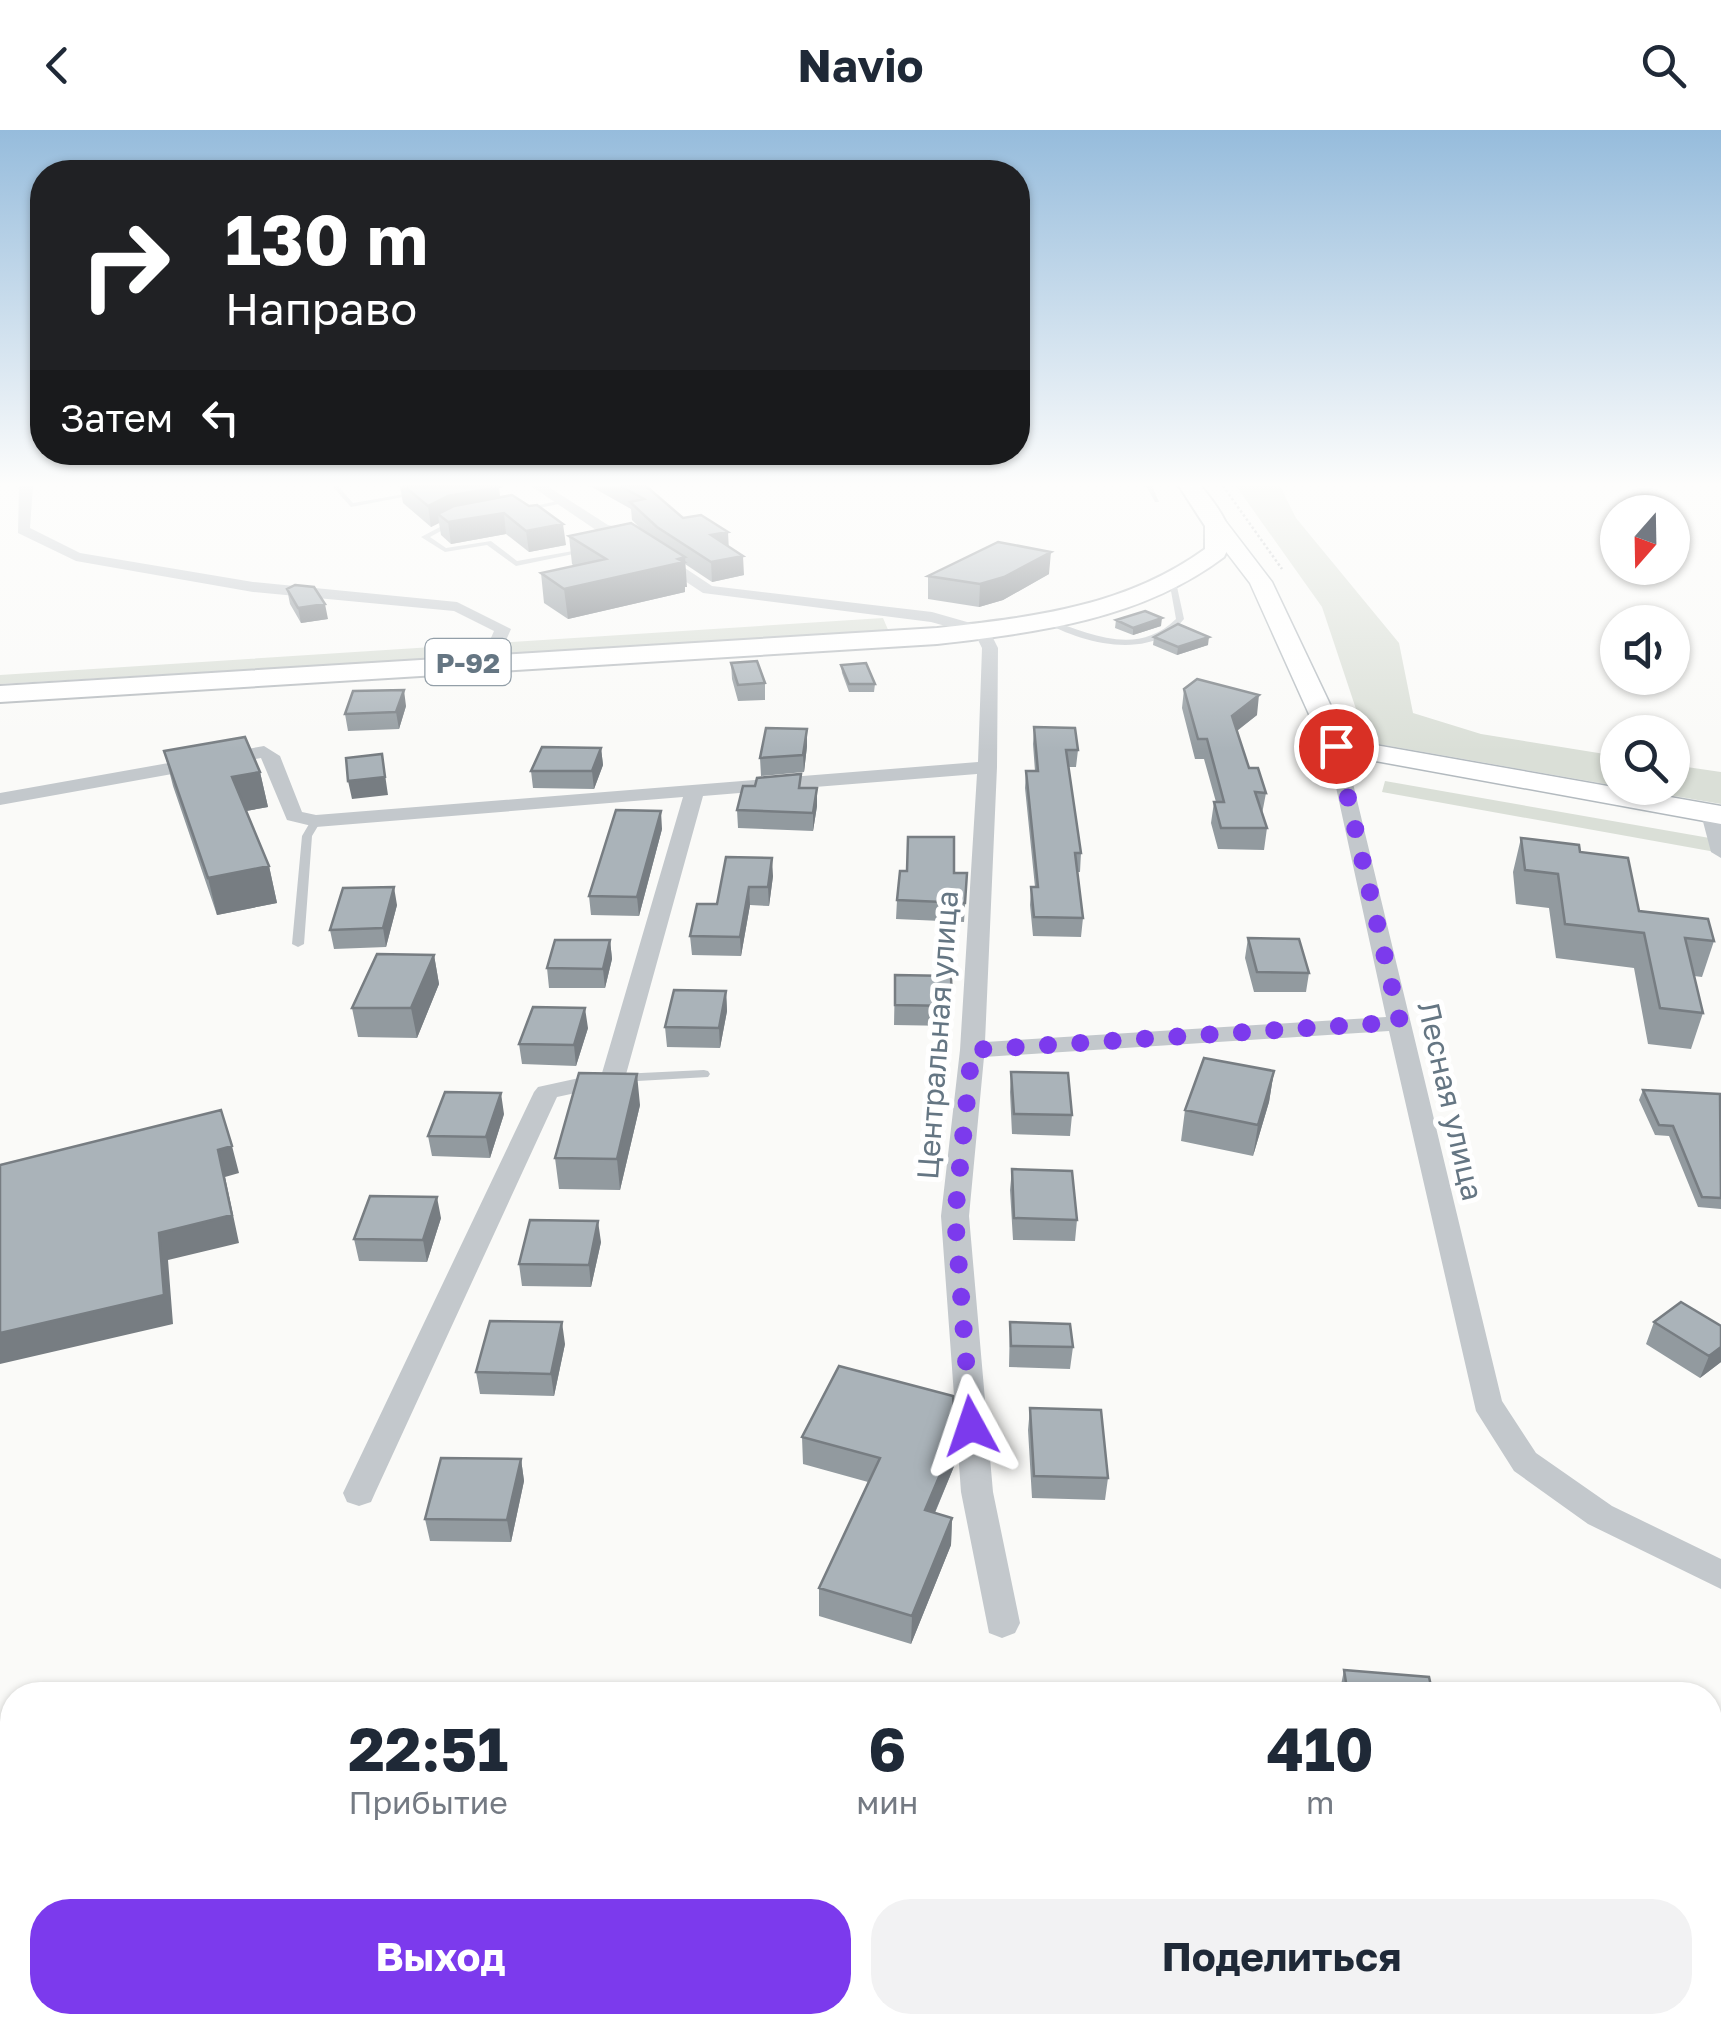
<!DOCTYPE html>
<html lang="ru">
<head>
<meta charset="utf-8">
<style>
	:root { --surface:#fff; --page:#f2f2f3; --text:#1f2937; --muted:#747a83; --accent:#7c3aed }
	body { margin:0; font-family:"Golos Text",sans-serif; background:var(--page); color:var(--text); height:100vh; display:flex; flex-direction:column; font-size:38px; white-space:nowrap }
	* { box-sizing:border-box; margin:0 }
	p { font-size:32px; color:var(--muted) }
	.icon { flex:none; width:55px; height:55px; fill:none; stroke:currentColor; stroke-width:2; stroke-linecap:round; stroke-linejoin:round }
	.map { position:relative; flex:1; overflow:hidden }
	.sheet { position:absolute; left:0px; top:1552px; width:1722px; height:352px; display:flex; flex-direction:column; background:var(--surface); border-radius:40px 40px 0 0; box-shadow:0 2px 8px #0004 }
	.sheet>* { flex:none }
	.guide { position:absolute; left:30px; top:30px; width:1000px; height:305px; border-radius:40px; box-shadow:0 2px 8px #0004; background:#202124; color:#fff; overflow:hidden }
	.needle { width:65px; rotate:200deg }
	.tools { position:absolute; left:1600px; top:365px; display:grid; gap:20px }
	.tools a { display:grid; place-items:center; width:90px; height:90px; border-radius:50%; background:var(--surface); box-shadow:0 2px 8px #0004; font-size:50px }
	.pin { position:absolute; display:grid; place-items:center; width:85px; height:85px; color:#fff; margin:-42px; border:5px solid #fff; border-radius:50%; box-shadow:0 2px 10px #0007 }
	.me { position:absolute; width:110px; margin:-55px; rotate:355deg; stroke-linejoin:round; filter:drop-shadow(0 0 8px #0008) }
	.turn { display:flex; align-items:center; gap:35px; height:210px; padding:0 30px; font-size:45px }
	.turn .icon { width:130px; height:130px; stroke-width:2.5 }
	.turn b { display:block; font-size:70px; line-height:85px }
	.then { display:flex; align-items:center; height:95px; padding:0 30px; background:#0003; gap:20px; font-size:38px }
	.eta { display:flex; justify-content:space-evenly; align-items:center; height:170px; text-align:center }
	.eta b { font-size:60px; font-weight:700; line-height:70px }
	.button { display:flex; gap:20px; margin-top:auto; padding:20px 30px }
	.button a { flex:1; height:115px; border-radius:40px; background:var(--accent); color:#fff; font-size:40px; font-weight:700; line-height:115px; text-align:center }
	.button a+a { background:var(--page); color:var(--text) }
	header { display:flex; justify-content:space-between; align-items:center; height:130px; padding:0 30px; background:var(--surface); font-size:45px; font-weight:700 }
	.map>svg:first-child { display:block }
</style>
</head>
<body>
<header><svg class="icon" aria-label="back" viewBox="0 0 24 24"><path d="M15 5l-7 7 7 7"/></svg>Navio<svg class="icon" aria-label="search" viewBox="0 0 24 24"><circle cx="10" cy="10" r="6"/><path d="M15 15l6 6"/></svg></header>
<div class="map">
<svg width="1721" height="1903" viewBox="0 0 1721 1903">
	<rect width="100%" height="100%" fill="#fafaf8"/>
	<path fill="#dadfd7" d="M1236 356H1280L1296 388 1399 513 1413 583 1481 604 1617 626V656L1367 612 1322 477Z
		M883 488 889 502 0 554V545Z
		M1673 635 1721 642V674L1628 658H1672Z
		M1385 651 1721 710V723L1382 662Z"/>
	<g fill="none" stroke-linecap="round" stroke-linejoin="round">
		<defs>
			<path id="secondary" d="M1215 387 1223 388 1272 452 1347 610 1721 676V694L1326 622 1250 453 1204 393Z"/>
			<path id="primary" d="M1179 356H1201C1217 377 1239 400 1224 427 1140 490 1039 502 937 514L0 572V556L937 498C1033 487 1125 477 1205 419V396Z"/>
		</defs>
		<use href="#secondary" stroke="#b3babf" stroke-width="3"/>
		<use href="#primary" stroke="#b5babe" stroke-width="4"/>
		<path stroke="#bbbfc2" stroke-width="2.5" stroke-dasharray="2.5 2.5" stroke-linecap="butt" d="M1223 356 1282 439"/>
		<path fill="#c3c8cc" fill-rule="evenodd" d="M332 356H338L353 373 416 362 419 364 351 377Z
			M1146 356H1152L1159 372H1155Z
			M562 370 564 371V373L524 381 521 379Z
			M455 389 459 391 457 392 430 407 446 418 491 411 517 431 584 419 588 421 516 436 487 415 445 422 421 407Z
			M1169 450 1176 452 1184 489C1179 495 1173 501 1166 505 1131 526 1075 510 1043 491L1047 489C1091 504 1137 527 1176 489Z
			M316 688 321 691 312 706 304 814 298 817 292 814 302 706 312 689Z
			M704 940 708 941 710 944 708 947 620 952 614 948 620 944Z"/>
		<path fill="#c3c8cc" fill-rule="evenodd" d="M19 356H33L30 398 80 423 253 452 457 472 511 499 497 531 489 536 481 531 494 501 454 481 253 462 76 431 18 403Z
			M531 356H547L608 395 626 399 712 456 932 482 988 498 998 518 997 637 985 912 1386 887 1327 616 1336 610 1343 612 1502 1271 1536 1323 1612 1376 1721 1429V1459L1588 1394 1514 1341 1476 1281 1389 901 984 927 969 1086 993 1362 1020 1493 1015 1503 1002 1508 989 1503 961 1362 941 1086 960 920 977 644 703 666 625 948 622 953 557 967 375 1363 371 1372 359 1376 347 1372 343 1363 534 962 538 957 602 943 683 667 316 697 287 690 261 628 0 675V663L264 616 280 626 302 682 316 685 978 632 982 518 975 504 931 492 703 463 617 406 599 402Z
			M1711 678 1721 684V728L1711 722 1701 684Z"/>
		<use href="#secondary" fill="#fff" fill-rule="evenodd"/>
		<use href="#primary" fill="#fff" fill-rule="evenodd"/>
	</g>
	<path fill="#929a9f" d="M400 356H497L500 367 566 415 529 422 506 404 451 414 441 405 439 393 431 397 403 373Z
		M590 356H646L683 388 728 402V417L744 445 712 452 685 434V462L568 489 544 473 541 443 574 436 572 434 569 406 642 400 632 390 631 379Z
		M1049 444 1003 470 979 477 928 469V446Z
		M287 459 328 489 301 493 290 474Z
		M1116 490 1161 496 1133 505 1115 498Z
		M1154 507 1208 515 1177 525 1153 515Z
		M731 533 765 553V570L738 571 732 549Z
		M841 535 875 554 874 562H849L842 543Z
		M1184 559 1257 585 1237 601 1249 638 1266 663 1262 684 1267 698 1264 720 1218 719 1211 693 1214 672H1216L1204 629H1195L1182 578Z
		M406 576 399 599 348 601 345 584Z
		M1034 597 1078 620 1076 637H1068L1081 723 1080 742H1077L1083 788 1081 807 1033 806 1030 775 1031 757H1035L1025 658 1026 641H1035L1033 614Z
		M807 616 804 642 761 646 760 628Z
		M601 618 603 635 594 659 533 658 531 641Z
		M164 621 260 642 268 677 246 681 269 736 277 773 217 785 173 656Z
		M801 658 817 676 813 701 738 698 737 680Z
		M662 699 639 786 591 785 589 766Z
		M1521 708 1580 722 1639 781 1714 811 1702 847 1694 846 1703 883 1691 919 1648 914 1634 838 1556 828 1549 778 1516 774 1513 742Z
		M726 727 773 746 769 776 750 775 741 826 692 825 690 806 717 774Z
		M954 743H967L964 792 896 789 897 770Z
		M397 775 386 817 334 819 330 800Z
		M1248 808 1309 843 1306 862H1254L1245 828Z
		M610 810 612 829 605 858H549L547 838Z
		M434 825 439 854 417 908 358 907 352 878Z
		M895 845 952 876V896L894 895Z
		M726 861 727 881 720 918 667 917 665 897Z
		M588 898 576 936 522 934 519 914Z
		M1274 941 1269 972 1253 1026 1181 1011 1185 980Z
		M1011 942 1072 985 1070 1006 1012 1004 1010 962Z
		M1643 960 1721 966V1079L1698 1077 1669 1006 1655 1005 1639 970Z
		M640 975 620 1060 559 1059 555 1028Z
		M504 984 490 1028 432 1026 428 1006Z
		M1012 1039 1077 1090 1075 1111 1013 1110 1010 1060Z
		M441 1088 427 1132 359 1131 354 1109Z
		M601 1112 591 1157 522 1156 519 1134Z
		M1010 1192 1073 1217 1070 1239 1009 1237Z
		M1654 1192 1721 1196V1232L1700 1248 1646 1214Z
		M565 1214 554 1266 480 1264 476 1242Z
		M1030 1278 1108 1348 1105 1370 1032 1368 1028 1300Z
		M802 1307H956L955 1334 935 1383 952 1388 951 1415 911 1514 819 1486V1458L868 1352 803 1334Z
		M521 1329 524 1351 511 1412 430 1411 425 1389Z
		M1344 1540 1433 1565H1339Z"/>
	<path fill="#777d82" d="M499 357 501 377 438 384 439 393 431 397 428 376 448 366Z
		M504 383 506 404 451 414 448 392Z
		M563 394 566 415 529 422 526 401Z
		M728 402 729 421 711 405Z
		M1051 422 1049 444 1003 470 979 477 980 454Z
		M743 426 744 445 712 452 711 432Z
		M685 427 687 457H685V462L568 489 564 459Z
		M325 474 328 489 301 493 298 478Z
		M1162 488 1161 496 1133 505V498Z
		M1209 507 1208 515 1177 525 1178 517Z
		M404 560 406 576 399 599 396 582Z
		M1259 565 1257 585 1230 606 1232 586Z
		M807 599V616L804 642 803 625Z
		M601 618 603 635 594 659 592 641Z
		M382 624 388 665 352 669 348 651Z
		M260 642 268 677 240 682 232 647Z
		M817 658V676L813 701V683Z
		M661 681 662 699 639 786 637 767Z
		M772 728 773 746 769 776 768 757Z
		M269 736 277 773 217 785 208 748Z
		M394 757 397 775 386 817 383 798Z
		M749 757 750 775 741 826 740 807Z
		M610 810 612 829 605 858 603 839Z
		M434 825 439 854 417 908 411 878Z
		M726 861 727 881 720 918 719 898Z
		M585 878 588 898 576 936 574 915Z
		M1274 941 1269 972 1253 1026 1258 995Z
		M637 944 640 975 620 1060 617 1029Z
		M501 963 504 984 490 1028 486 1007Z
		M232 1016 239 1043 225 1047 239 1113 168 1130 173 1194 0 1234V1203L159 1103 218 1020Z
		M437 1067 441 1088 427 1132 423 1110Z
		M598 1091 601 1112 591 1157 589 1135Z
		M562 1192 565 1214 554 1266 551 1244Z
		M1721 1217V1232L1700 1248 1709 1226Z
		M956 1307 955 1334 924 1408 925 1380Z
		M521 1329 524 1351 511 1412 507 1390Z
		M952 1388 951 1415 911 1514 912 1486Z"/>
	<path fill="#aab3b9" stroke="#777d82" stroke-width="2.5" d="M404 356H497L499 357 448 366 428 376Z
		M620 356H646L683 388 701 385 728 402 711 405 743 426 711 432 657 397 630 372 644 369Z
		M512 365 529 376 537 375 563 394 526 401 504 383 448 392 438 384 454 376Z
		M631 393 685 427 678 429 684 432 564 459 541 443 606 429 569 406Z
		M998 412 1051 422 1004 447 980 454 928 446Z
		M295 455 314 457 325 474 298 478 287 459Z
		M1145 481 1162 488 1133 498 1116 490Z
		M1178 494 1209 507 1178 517 1154 507Z
		M757 531 765 553 738 555 731 533Z
		M866 533 875 554H849L841 535Z
		M1197 549 1259 565 1232 586 1249 638H1258L1266 663 1255 662 1267 698H1221L1214 672H1224L1207 609H1198L1184 559Z
		M404 560 396 582 345 584 353 561Z
		M1034 597 1075 598 1078 620H1066L1081 723H1075L1083 788 1034 787 1031 757H1038L1026 641H1038Z
		M766 598 807 599 803 625 760 628Z
		M245 607 260 642 232 647 269 736 208 748 164 621Z
		M542 617 601 618 592 641H531Z
		M382 624 385 647 348 651 346 628Z
		M801 644 799 658H817L813 683 737 680 743 656H755L757 648Z
		M616 680 661 681 637 767 589 766Z
		M908 707H954V743H967L965 773 897 770 900 741H907Z
		M1521 708 1579 715 1580 722 1628 728 1639 781 1708 789 1714 811 1685 808 1703 883 1660 878 1644 803 1565 794 1558 744 1525 740Z
		M726 727 772 728 768 757H749L740 807 690 806 697 774H717Z
		M394 757 383 798 330 800 343 758Z
		M1248 808 1299 809 1309 843 1257 842Z
		M555 810H610L603 839 547 838Z
		M377 824 434 825 411 878H352Z
		M895 845 951 846 952 876 895 875Z
		M674 860 726 861 719 898 665 897Z
		M533 877 585 878 574 915 519 914Z
		M1204 928 1274 941 1258 995 1185 980Z
		M1011 942 1068 943 1072 985 1014 984Z
		M579 943 637 944 617 1029 555 1028Z
		M1643 960 1720 964 1721 1068 1702 1067 1673 996 1659 995Z
		M445 962 501 963 486 1007 428 1006Z
		M221 980 232 1016 218 1020 232 1085 159 1103 164 1165 0 1203V1035Z
		M1012 1039 1072 1041 1077 1090 1014 1088Z
		M370 1066 437 1067 423 1110 354 1109Z
		M530 1090 598 1091 589 1135 519 1134Z
		M1681 1172 1721 1196V1217L1709 1226 1654 1192Z
		M490 1191 562 1192 551 1244 476 1242Z
		M1010 1192 1070 1194 1073 1217 1011 1216Z
		M839 1236 953 1266 956 1307 925 1380 952 1388 912 1486 819 1458 880 1328 802 1307Z
		M1030 1278 1101 1280 1108 1348 1034 1346Z
		M441 1328 521 1329 507 1390 425 1389Z
		M1344 1540 1429 1547 1433 1565H1348Z"/>
	<linearGradient id="sky" x2="0" y2="1"><stop stop-color="#96bcdc"/><stop offset="0.57" stop-color="#fdfdfc"/><stop offset="1" stop-color="#fdfdfc" stop-opacity="0"/></linearGradient>
	<rect width="1721" height="622" fill="url(#sky)"/>
	<g fill="none" stroke-linecap="round" stroke-linejoin="round">
		<path stroke="#7c3aed" stroke-width="18" stroke-dasharray="0 32.4" d="M971 1296 955 1086 972 920 1400 892 1336 616"/>
	</g>
	<g text-anchor="middle" dominant-baseline="central" stroke-width="10" stroke-linejoin="round" paint-order="stroke">
		<rect fill="#fff" stroke="#939fa8" stroke-width="2.5" x="425.5" y="509" width="85" height="46" rx="8"/>
		<g font-size="28" font-weight="bold" fill="#657683">
			<text x="468" y="532">Р-92</text>
		</g>
		<g font-size="30" fill="#657683" stroke="#fff">
			<text transform="translate(937 905) rotate(-86)">Центральная улица</text>
			<text transform="translate(1451 971) rotate(77)">Лесная улица</text>
		</g>
	</g>
</svg>
<div class="tools">
<a><svg class="needle" viewBox="-14 -14 28 28"><path d="M0-13l5 13h-10z" fill="#e53935"/><path d="M0 13l5-13h-10z" fill="#747a83"/></svg></a>
<a><svg class="icon" aria-label="sound" viewBox="0 0 24 24"><path d="M4 9h4l5-4v14l-5-4H4zM17 9q2 3 0 6"/></svg></a>
<a><svg class="icon" aria-label="search" viewBox="0 0 24 24"><circle cx="10" cy="10" r="6"/><path d="M15 15l6 6"/></svg></a>
</div>
<div class="pin" style="left:1336px;top:616px;background:#d93025"><svg class="icon" aria-label="arrive" viewBox="0 0 24 24"><path d="M6 21V4h12l-3 4 3 4H6"/></svg></div>
<svg class="me" style="left:971px;top:1296px" viewBox="-20 -20 40 40"><path d="M0-17L14 15 0 8-14 15z" fill="#7c3aed" stroke="#fff" stroke-width="4"/></svg>
<div class="guide">
<div class="turn"><svg class="icon" aria-label="right" viewBox="0 0 24 24"><path d="M7 20v-9h11M14 6l5 5-5 5"/></svg><div><b>130 m</b>Направо</div></div>
<div class="then">Затем<svg class="icon" aria-label="left" viewBox="0 0 24 24"><path d="M17 20v-9H6M10 6l-5 5 5 5"/></svg></div>
</div>
<section class="sheet">
<div class="eta">
<div><b>22:51</b><p>Прибытие</p></div>
<div><b>6</b><p>мин</p></div>
<div><b>410</b><p>m</p></div>
</div>
<div class="button"><a>Выход</a><a>Поделиться</a></div>
</section>
</div>
</body>
</html>
